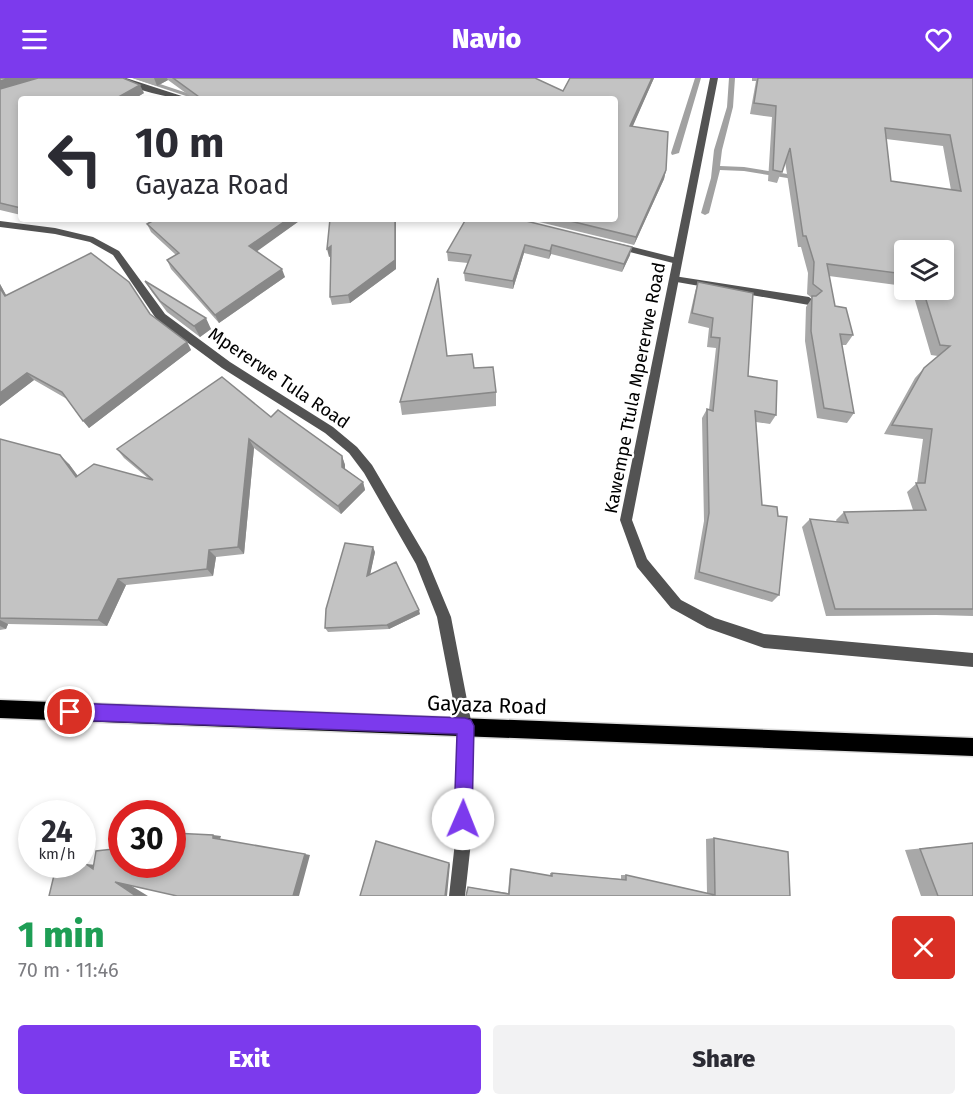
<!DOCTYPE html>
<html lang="en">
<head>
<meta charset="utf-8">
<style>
	:root { --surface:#fff; --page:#f2f2f3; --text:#2b2b33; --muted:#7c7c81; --accent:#7c3aed }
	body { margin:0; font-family:"Fira Sans",sans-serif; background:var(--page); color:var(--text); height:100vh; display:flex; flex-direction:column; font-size:22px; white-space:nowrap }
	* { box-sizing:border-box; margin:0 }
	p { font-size:20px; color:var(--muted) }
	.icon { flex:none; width:33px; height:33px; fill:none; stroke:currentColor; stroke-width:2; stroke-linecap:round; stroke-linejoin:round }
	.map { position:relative; height:818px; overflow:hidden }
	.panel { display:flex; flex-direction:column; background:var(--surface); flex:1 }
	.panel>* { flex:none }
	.guide { position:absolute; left:18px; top:18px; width:600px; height:126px; border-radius:6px; box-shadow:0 3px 9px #0003; background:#fff; color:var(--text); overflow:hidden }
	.buttons { position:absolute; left:894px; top:162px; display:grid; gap:12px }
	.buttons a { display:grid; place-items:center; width:60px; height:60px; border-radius:6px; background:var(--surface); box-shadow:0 3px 9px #0003; font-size:30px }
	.speed { position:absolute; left:18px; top:722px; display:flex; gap:12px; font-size:30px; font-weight:700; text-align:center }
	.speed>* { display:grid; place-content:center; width:78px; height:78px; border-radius:50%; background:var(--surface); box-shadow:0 3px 9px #0003; line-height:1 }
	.speed small { font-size:15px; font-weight:400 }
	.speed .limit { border:9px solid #d22; background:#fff; color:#111 }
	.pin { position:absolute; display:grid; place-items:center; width:51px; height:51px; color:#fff; margin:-26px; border:3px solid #fff; border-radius:50%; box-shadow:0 2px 6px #0007 }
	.me { position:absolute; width:66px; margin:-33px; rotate:1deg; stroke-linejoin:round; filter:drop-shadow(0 0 4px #0008) }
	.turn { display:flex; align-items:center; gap:21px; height:126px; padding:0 18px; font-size:27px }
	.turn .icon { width:78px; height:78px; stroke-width:2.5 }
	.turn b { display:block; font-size:42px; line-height:51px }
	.round { display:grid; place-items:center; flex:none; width:63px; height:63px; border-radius:6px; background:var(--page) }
	.summary { display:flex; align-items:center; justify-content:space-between; height:102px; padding:0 18px }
	h1 { font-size:36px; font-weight:800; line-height:45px; color:#1e9e55 }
	.cta { display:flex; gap:12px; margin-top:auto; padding:12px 18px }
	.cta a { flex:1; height:69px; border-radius:6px; background:var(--accent); color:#fff; font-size:24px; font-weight:800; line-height:69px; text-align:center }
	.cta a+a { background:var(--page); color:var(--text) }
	header { display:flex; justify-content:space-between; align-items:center; height:78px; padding:0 18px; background:var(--accent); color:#fff; font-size:27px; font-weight:800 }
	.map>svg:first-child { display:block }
</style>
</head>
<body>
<header><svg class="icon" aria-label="menu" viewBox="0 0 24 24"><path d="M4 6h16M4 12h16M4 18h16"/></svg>Navio<svg class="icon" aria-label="heart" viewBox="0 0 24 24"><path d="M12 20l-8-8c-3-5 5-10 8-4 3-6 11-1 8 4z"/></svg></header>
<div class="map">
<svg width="973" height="818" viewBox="0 0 973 818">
	<rect width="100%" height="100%" fill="#fff"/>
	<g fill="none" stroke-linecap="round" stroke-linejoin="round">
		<path fill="#a1a1a1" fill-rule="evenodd" d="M132 0H142L205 21H195Z
			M695 0H701L679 75 672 77 671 75Z
			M729 0H735L733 29 722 72 720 88 744 89 800 98 804 100 800 102 744 93 720 92 709 135 705 137 701 135 711 100 714 72 727 29Z"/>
		<defs>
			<path id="primary" d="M0 622 973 660V678L0 640Z"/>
		</defs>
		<use href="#primary" stroke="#dbdbdb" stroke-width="3"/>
		<path fill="#535353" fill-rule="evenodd" d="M617 165 677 180 682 183 677 186 614 170V166Z"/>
		<path fill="#535353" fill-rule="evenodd" d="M116 0H126L191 21C171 21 132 12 116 0Z
			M0 143 55 150 93 159 119 173 165 236 230 284 333 349 357 369 372 387 426 479 451 539 472 648 471 764 465 818H449L455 764 458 648 437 539 416 486 364 395 349 375 325 355 222 290 157 242 113 177 90 164 55 156 0 149Z
			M674 198 809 219 814 223 809 227 671 203V199Z"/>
		<path fill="#535353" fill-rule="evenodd" d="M710 0H718L632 442 647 481 681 522 715 540 764 556 973 575V589L764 570 707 550 671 530 637 489 620 442Z"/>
		<use href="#primary" fill="#000" fill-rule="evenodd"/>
	</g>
	<path fill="#a8a8a8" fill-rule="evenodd" d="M0 0 144 15 134 21H21V137L0 132Z
		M133 0H535L563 13 654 0 632 49 666 92 664 101 634 167 527 141H615V21H194L168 2 157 8Z
		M752 0H973V538L936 537 826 538 802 449 810 441 837 444 836 442 844 434 913 432 907 414 917 405 923 361 884 356 915 300 924 290 938 278 931 277 912 212H944L904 172V208L829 198 835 228 853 257 846 267H842L854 335 847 345 817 340 805 263 806 229 812 220 807 216 808 195 801 169H798L785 83 777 105 768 103 772 39 750 36 756 3H752ZM886 61 943 68 951 112 891 103Z
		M156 141H302L256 173 285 199 219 245 171 191 167 182 176 177 151 154 147 146Z
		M330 141 396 142V191L350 225 332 227 330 219 331 178 329 179Z
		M466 141 630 177 622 194 551 176 549 181 524 175 513 211 465 203 464 195 468 185 448 183 447 174Z
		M145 203 211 251 200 259 167 234 152 214Z
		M698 204 748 298 776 337 770 346 756 344 762 427 779 517 772 524 694 501 704 443 702 340 707 331 709 332 716 270 707 269 709 250 688 245 695 214Z
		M0 206 6 217 150 236 187 264 191 272 89 350 67 321 34 302 0 328Z
		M474 290 496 314V328L402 337 400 324Z
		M271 339 342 378 345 387V391L363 404 365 412 341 436 254 370 244 476 216 479 213 498 126 507 107 548 8 546 6 551 0 552V361L69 386 78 398 149 401 124 380 117 371Z
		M375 474 370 496 420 536 389 551 328 554 325 550Z
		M714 760 790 818H466L468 809 508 815 510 791H511L550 798V795H552L621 801V797H626L707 815 706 761Z
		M973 765V818H921L905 772Z"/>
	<path fill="#888" d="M10 0H43L0 13V3Z
		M154 0H167L168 2 157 8Z
		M652 0H654L629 57 630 48Z
		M140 7 144 15 134 21H115Z
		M666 92 664 101 634 167 636 159Z
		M288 141H302L252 177 249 168Z
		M395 141H398L396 142V191L350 225 348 217Z
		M525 167 524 175 513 211V203Z
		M552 167 551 176 549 181 550 173Z
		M331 168 333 176 329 179 327 171Z
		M632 169 630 177 622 194 624 186Z
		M282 191 285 199 219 245 215 237Z
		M0 206 11 226 5 218 0 210Z
		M206 240 211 251 200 259 194 248Z
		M187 264 191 272 89 350 83 343Z
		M27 295 34 302 0 328V315Z
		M249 361 254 370 244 476 238 469Z
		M60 377 69 386 85 408 76 399Z
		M342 378 345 387V397L342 389Z
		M363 404 365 412 341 436 338 428Z
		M373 469 375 474 369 502 367 498Z
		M209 472 216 479 213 498 207 491Z
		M118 501 126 507 107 548 98 542Z
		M419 532 420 536 389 551 387 547Z
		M0 542 8 546 6 551 0 548Z
		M213 757 221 758 220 761 213 760Z
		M376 763 450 786 447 818H445Z
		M305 776 310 777 299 818H293Z
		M86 786 97 787 93 791Z
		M115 804H125L148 818H136Z"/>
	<path fill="#c3c3c3" stroke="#888" stroke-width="1.5" fill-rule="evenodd" d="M0 0H10L0 3Z
		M38 0H123L140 7 115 21H21V130L0 125V11Z
		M173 0H535L563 13 570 0H652L630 48 668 54 666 92 636 159 562 141H615V21H202Z
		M758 0H973V531H835L810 441 848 445 844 434 926 432 916 405H925L932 351 892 347 924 290 950 268 940 267 923 212H944V172H904V196L827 186 835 228 846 230 853 257 840 256 854 335 824 330 811 253 812 218H816L822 213 813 206 814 184 806 158H803L790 70 782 94 773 92 776 28 754 25ZM885 50 950 57 961 113 891 103Z
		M156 141H288L249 168 282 191 215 237 167 182 179 175 147 146Z
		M330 141H395V182L348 217 330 219 331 168 327 171Z
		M466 141H518L632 169 624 186 552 167 550 173 525 167 513 203 464 195 471 177 447 174Z
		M91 175 129 204 150 236 187 264 83 343 62 314 27 295 0 315V210L5 218Z
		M438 200 447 278 472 276 474 290 493 289 496 314 400 324Z
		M145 203 206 240 194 248 160 223Z
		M698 204 753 215 748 298 777 303 776 337 755 333 762 427 777 429 778 438 787 439 779 517 699 494 709 435 707 331 713 333 720 260 711 259 713 240 692 235Z
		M222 299 271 339 278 332 342 378V389L363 404 338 428 249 361 238 469 209 472 207 491 118 501 98 542 0 540V361L60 377 76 399 94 386 153 402 117 371Z
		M345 465 373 469 367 498 396 484 419 532 387 547 325 550 326 531Z
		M173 755 213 757V760L305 776 293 818H177L115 804 136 818H49L56 789 86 786 93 791 96 773 122 770V786H172Z
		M714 760 788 774 790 818H466L468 809 509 816 511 791 552 798V795L626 802V797L715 817Z
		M376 763 449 785 445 818H360Z
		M973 765V818H938L920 771Z"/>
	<path fill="#7c3aed" stroke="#51269a" stroke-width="1.5" d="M70 625 465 640 471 642 474 648 472 741 470 747 463 749 457 747 454 741 457 656 70 642 64 639 61 634 64 628Z"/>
	<g text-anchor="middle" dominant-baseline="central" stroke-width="4.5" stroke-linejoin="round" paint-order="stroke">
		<g font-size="18" fill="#000" stroke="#fff">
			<text transform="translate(279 300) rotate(34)">Mpererwe Tula Road</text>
			<text transform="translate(635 310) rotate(-79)">Kawempe Ttula Mpererwe Road</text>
		</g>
		<g font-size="21" fill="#000" stroke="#fff">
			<text transform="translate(487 627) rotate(2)">Gayaza Road</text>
		</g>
	</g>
</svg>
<div class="buttons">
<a><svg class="icon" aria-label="layers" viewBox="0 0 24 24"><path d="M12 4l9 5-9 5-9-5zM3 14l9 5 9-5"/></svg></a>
</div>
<div class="speed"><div>24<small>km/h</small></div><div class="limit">30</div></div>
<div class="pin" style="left:70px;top:634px;background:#d93025"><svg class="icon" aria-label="arrive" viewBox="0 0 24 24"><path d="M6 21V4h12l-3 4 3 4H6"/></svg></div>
<svg class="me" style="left:463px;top:741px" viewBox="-20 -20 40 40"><circle r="19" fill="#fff"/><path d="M0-13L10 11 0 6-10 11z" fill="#7c3aed"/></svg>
<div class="guide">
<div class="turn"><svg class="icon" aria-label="left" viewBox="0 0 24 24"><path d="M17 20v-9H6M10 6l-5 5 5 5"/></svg><div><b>10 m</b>Gayaza Road</div></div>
</div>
</div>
<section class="panel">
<div class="summary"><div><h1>1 min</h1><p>70 m · 11:46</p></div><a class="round" style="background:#d93025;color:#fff"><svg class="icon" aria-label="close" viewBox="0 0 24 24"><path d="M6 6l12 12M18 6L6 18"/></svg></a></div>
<div class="cta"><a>Exit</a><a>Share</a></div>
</section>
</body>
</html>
